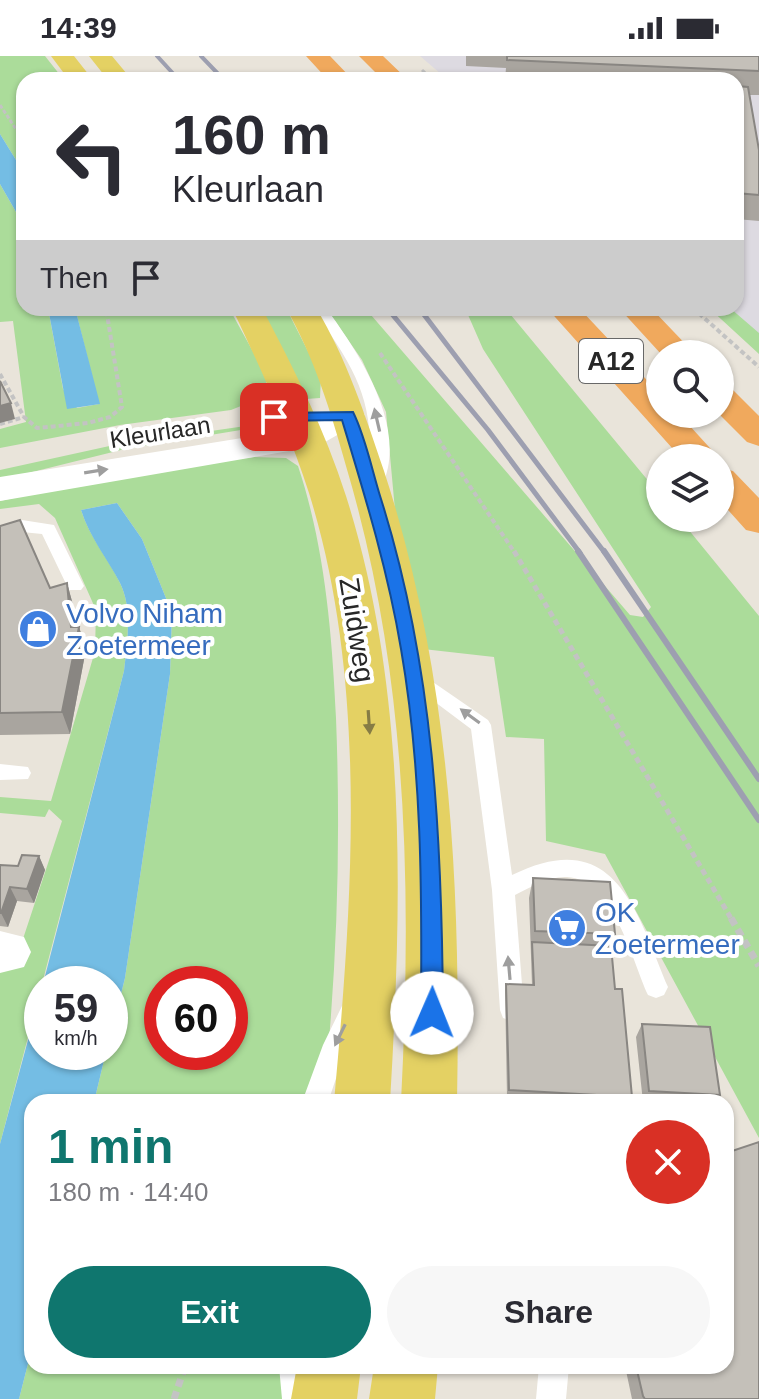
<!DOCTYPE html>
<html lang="en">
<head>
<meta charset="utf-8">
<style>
	:root { --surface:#fff; --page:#f7f7f7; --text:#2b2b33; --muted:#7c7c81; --accent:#0f766e }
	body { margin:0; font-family:Arial,sans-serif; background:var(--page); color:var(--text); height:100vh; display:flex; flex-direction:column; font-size:30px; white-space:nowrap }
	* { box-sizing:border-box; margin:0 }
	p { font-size:26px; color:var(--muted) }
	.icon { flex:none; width:44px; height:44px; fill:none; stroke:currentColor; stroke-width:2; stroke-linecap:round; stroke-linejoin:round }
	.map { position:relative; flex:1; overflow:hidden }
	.side { position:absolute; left:24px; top:1038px; width:710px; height:280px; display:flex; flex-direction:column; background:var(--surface); border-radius:24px; box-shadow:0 2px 6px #0004 }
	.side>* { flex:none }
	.top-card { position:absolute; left:16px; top:16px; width:728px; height:244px; border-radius:24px; box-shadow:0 2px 6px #0004; background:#fff; color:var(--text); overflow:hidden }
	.fabs { position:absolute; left:646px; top:284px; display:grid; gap:16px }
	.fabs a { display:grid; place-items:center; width:88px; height:88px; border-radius:50%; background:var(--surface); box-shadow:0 2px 6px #0004; font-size:40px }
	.speed { position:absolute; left:24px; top:910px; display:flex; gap:16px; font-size:40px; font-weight:700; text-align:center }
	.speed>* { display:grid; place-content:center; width:104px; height:104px; border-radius:50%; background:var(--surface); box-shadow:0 2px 6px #0004; line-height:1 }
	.speed small { font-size:20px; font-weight:400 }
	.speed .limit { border:12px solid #d22; background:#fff; color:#111 }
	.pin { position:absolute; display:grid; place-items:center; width:68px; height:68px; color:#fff; margin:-34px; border-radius:16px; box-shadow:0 4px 12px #0006 }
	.me { position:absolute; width:88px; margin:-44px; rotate:1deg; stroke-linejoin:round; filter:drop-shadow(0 0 6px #0008) }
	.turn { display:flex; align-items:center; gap:28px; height:168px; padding:0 24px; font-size:36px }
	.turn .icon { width:104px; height:104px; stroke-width:2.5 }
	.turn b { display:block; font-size:56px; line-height:68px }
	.then { display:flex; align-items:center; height:76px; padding:0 24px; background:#0003; gap:16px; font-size:30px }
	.round { display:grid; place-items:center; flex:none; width:84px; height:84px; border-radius:42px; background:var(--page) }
	.overview { display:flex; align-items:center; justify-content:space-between; height:136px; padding:0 24px }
	h1 { font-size:48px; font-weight:700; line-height:60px; color:var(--accent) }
	.action { display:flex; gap:16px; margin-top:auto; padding:16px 24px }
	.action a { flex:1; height:92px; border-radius:48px; background:var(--accent); color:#fff; font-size:32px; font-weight:700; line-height:92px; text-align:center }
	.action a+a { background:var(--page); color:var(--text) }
	.status { display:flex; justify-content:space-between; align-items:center; height:56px; padding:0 40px; background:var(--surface); direction:ltr }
	.status svg { height:22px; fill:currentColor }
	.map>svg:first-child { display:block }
</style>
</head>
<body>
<div class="status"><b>14:39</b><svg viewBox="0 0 49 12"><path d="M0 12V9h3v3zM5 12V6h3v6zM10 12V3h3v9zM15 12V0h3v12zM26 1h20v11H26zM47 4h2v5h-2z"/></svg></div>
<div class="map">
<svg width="759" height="1343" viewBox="0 0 759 1343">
	<rect width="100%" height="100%" fill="#e9e4da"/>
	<path fill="#dddae1" d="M420 0H759V290L714 252H736V24H448Z"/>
	<path fill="#abdc9a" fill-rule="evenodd" d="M0 0H45L64 24H24V117L0 78Z
		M0 128 24 170V252H48L63 333 77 352 99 348 75 252H229L267 321 265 332 256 344 231 354 120 369 0 392V373L26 366 13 265 0 266Z
		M259 252H286L321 321 320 342 306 343Z
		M326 252H365L630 559 643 561 651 551 483 293 465 252H505L660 439V462H679L759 560V1082L605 798 546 785 544 683 506 681 494 601 423 593 396 465 386 356 362 304Z
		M709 252H730L759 277V298Z
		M259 368 272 369 125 393 0 424V414L114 389Z
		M254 401 286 402 298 410C325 491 332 578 336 662 341 790 337 919 323 1046H94L106 996H110V982L125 922 170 618 172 557 142 483 117 447 81 454C90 482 108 502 120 527 133 553 127 587 124 615L0 1088V913H13L62 765 49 753 45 761 0 757V741L51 745 95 595 96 554 55 462 39 448 0 453V445L133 416ZM162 928H230V996H162Z
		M32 1292V1310H291L286 1343H19Z"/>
	<path fill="#74bde4" d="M0 78 24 117V170L0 128Z
		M48 252H75L100 348 67 353Z
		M117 447 142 483 172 557 170 618 125 922 110 982V928H43L124 615C127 587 133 553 120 527 107 502 90 482 81 454Z
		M42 932V996H106L94 1046H32V1292L19 1343H0V1088Z"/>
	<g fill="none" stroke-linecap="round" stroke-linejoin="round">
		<path stroke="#c3c3c3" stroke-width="3" stroke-dasharray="4 2" stroke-linecap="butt" d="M422 14 433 24
			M0 49 24 85"/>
		<path stroke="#c3c3c3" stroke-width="4" stroke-dasharray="5 3" stroke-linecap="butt" d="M693 252 759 311
			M380 297 515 497
			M0 318 24 361 37 372 88 367 110 361 122 351 106 252
			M0 368 24 361"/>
		<path stroke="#c3c3c3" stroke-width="5" stroke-dasharray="6 4" stroke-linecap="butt" d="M514 495 732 864"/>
		<path stroke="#c3c3c3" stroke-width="7" stroke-dasharray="8 5" stroke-linecap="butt" d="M731 862 759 910
			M174 1343 185 1310"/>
		<path fill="#fff" fill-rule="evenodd" d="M312 252H326C359 297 409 372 382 430H370L368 426C377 347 357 315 312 252Z
			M22 464 54 469 84 530 81 534H69L42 478 22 476 0 482V470Z
			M414 613 488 664 491 669 512 819C615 768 636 854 668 931L664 939 656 942 648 939C632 904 613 823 567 821 549 820 531 831 515 839L524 954 521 962 512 965 503 962 500 954 492 834 471 673 407 625 404 620 407 615Z
			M0 708 28 711 31 717 28 723 0 724Z
			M351 947 360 950 363 958 346 993 328 1046H302L323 989 342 950Z
			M279 1310H309L312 1343H282Z
			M539 1310H569L566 1343H536Z"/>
		<path fill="#fff" fill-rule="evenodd" d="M0 875 24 881 31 896 24 911 0 917Z"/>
		<path fill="#fff" fill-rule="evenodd" d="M348 349 360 352 365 359 360 366 318 390 0 445V421L297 373Z"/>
		<path fill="#e4d163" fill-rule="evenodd" d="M51 0H74L93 24H69Z
			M89 0H112L132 24H108Z
			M232 252H262C294 313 325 374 346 440 408 635 402 844 390 1046H334C352 848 369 629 309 437 288 372 261 313 232 252Z
			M286 252H316C347 303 365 359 384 415 451 620 461 832 457 1046H401C412 831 408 618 346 410 331 356 314 301 286 252Z
			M297 1310H361L357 1343H291Z
			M374 1310H438L435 1343H369Z"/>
		<path fill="#f0a95d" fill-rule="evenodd" d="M306 0H330L353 24H328Z
			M359 0H383L408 24H383Z
			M547 252H579L660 338V358H679L719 402H681Z
			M619 252H651L695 298H661Z
			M720 330 732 333 759 360V390L747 386 719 358Z
			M720 412 733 415 759 442V477L746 474 720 445Z"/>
		<path stroke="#9d9fb0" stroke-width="4" d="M157 0 179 24
			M201 0 224 24"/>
		<path stroke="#9d9fb0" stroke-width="5" d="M387 252 488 374 580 497
			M419 252 605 497"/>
		<path stroke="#9d9fb0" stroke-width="6" d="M578 495 759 764
			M604 495 759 723"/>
	</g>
	<path fill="#a9a59f" d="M466 0H759V39H750L759 94V165L736 163V24H505L506 12 466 10Z
		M0 470 50 532 67 527 73 549 75 571H79L86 593 70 678 0 679Z
		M39 800 45 814 34 847 17 845 8 871 0 870V809L18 810Z
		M533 822 615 878 611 890 615 933 632 1041 629 1046 507 1040 505 934 506 928 532 929 529 842Z
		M642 968 720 1039 715 1046H643L636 981Z
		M625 1310H726L759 1343H632Z"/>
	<path fill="#898682" d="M11 347 15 363 0 367V350Z
		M67 527 73 549 77 584 79 571 86 593 70 678 62 656 71 571Z
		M39 800 45 814 34 847 27 833Z
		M10 831 17 845 8 871 1 857Z"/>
	<path fill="#c4c0b9" stroke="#898682" stroke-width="2" d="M507 0H759V15L507 4Z
		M570 19 635 24H570Z
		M736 30 748 31 759 94V139L736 137Z
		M0 325 11 347 0 350Z
		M20 464 50 532 67 527 71 571H79L62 656 0 657V470Z
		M22 799 39 800 27 833 10 831 1 857H0V809L18 810Z
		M533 822 610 826 615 878 535 875Z
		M532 886 611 890 615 933H622L632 1041 509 1034 506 928 534 929Z
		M642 968 710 971 720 1039 649 1035Z
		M759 1086V1343H645L643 1340 636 1310H726V1097Z"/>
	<defs><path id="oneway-solid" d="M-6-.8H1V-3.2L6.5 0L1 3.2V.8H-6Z" transform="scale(2)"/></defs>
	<g fill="#9e9e9e">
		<use href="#oneway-solid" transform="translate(377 364) rotate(-103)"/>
		<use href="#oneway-solid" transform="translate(96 415) rotate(-9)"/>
		<use href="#oneway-solid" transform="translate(470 660) rotate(-144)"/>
		<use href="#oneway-solid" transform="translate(509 912) rotate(-95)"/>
		<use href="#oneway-solid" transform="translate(340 979) rotate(116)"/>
	</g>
	<use fill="#867c45" href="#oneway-solid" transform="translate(369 666) rotate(86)"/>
	<path fill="#1a73e8" stroke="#114b97" stroke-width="2" d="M353 356C366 382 372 415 381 443 434 611 442 783 443 957L440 964 432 968 424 964 421 957C422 836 422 714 401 593 388 515 365 440 342 364L274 365 267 361 274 357Z"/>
	<defs>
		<symbol id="shop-disc" viewBox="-11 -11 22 22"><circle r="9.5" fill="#3f7fe0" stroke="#fff"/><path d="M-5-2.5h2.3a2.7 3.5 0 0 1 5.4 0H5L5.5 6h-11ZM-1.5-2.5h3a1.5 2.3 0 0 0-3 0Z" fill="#fff"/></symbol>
		<symbol id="supermarket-disc" viewBox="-11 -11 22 22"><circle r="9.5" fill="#3f7fe0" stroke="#fff"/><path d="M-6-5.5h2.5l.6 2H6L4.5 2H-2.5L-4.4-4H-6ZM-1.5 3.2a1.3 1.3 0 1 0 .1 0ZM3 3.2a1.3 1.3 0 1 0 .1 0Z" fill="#fff"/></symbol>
	</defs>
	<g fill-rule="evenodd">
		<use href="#shop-disc" x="16" y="551" width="44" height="44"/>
		<use href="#supermarket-disc" x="545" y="850" width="44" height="44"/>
	</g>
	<g text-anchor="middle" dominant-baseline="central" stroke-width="8" stroke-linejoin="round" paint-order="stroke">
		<g font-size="24" fill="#272727" stroke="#fff">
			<text transform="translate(160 376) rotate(-9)">Kleurlaan</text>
		</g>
		<rect fill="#fff" stroke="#686868" stroke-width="2" x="579" y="283" width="64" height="44" rx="6"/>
		<g font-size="26" font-weight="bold" fill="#272727">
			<text x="611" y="305">A12</text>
		</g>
		<g font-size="28" fill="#366cbe" stroke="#fff" text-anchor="start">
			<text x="66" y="557">Volvo Niham<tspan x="66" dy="32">Zoetermeer</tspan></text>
			<text x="595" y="856">OK<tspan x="595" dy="32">Zoetermeer</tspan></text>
		</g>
		<g font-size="28" fill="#272727" stroke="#fff">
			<text transform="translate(357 574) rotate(81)">Zuidweg</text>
		</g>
	</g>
</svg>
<div class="fabs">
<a><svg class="icon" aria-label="search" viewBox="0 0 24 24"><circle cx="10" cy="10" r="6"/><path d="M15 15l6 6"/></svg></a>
<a><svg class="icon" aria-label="layers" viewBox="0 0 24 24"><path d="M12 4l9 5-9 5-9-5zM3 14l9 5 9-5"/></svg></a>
</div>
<div class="speed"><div>59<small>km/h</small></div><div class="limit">60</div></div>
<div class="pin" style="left:274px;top:361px;background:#d93025"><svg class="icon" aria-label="arrive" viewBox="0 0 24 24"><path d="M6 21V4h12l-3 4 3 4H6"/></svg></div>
<svg class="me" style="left:432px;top:957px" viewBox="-20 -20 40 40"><circle r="19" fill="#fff"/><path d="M0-13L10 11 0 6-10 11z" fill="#1a73e8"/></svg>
<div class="top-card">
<div class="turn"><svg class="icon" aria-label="left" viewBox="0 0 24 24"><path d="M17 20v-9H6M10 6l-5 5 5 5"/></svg><div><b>160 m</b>Kleurlaan</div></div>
<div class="then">Then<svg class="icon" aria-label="arrive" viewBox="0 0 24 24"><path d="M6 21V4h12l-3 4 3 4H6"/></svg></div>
</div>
<section class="side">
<div class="overview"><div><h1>1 min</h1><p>180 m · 14:40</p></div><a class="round" style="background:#d93025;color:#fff"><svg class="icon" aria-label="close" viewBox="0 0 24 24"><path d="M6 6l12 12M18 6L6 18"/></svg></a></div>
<div class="action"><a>Exit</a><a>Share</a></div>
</section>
</div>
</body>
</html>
